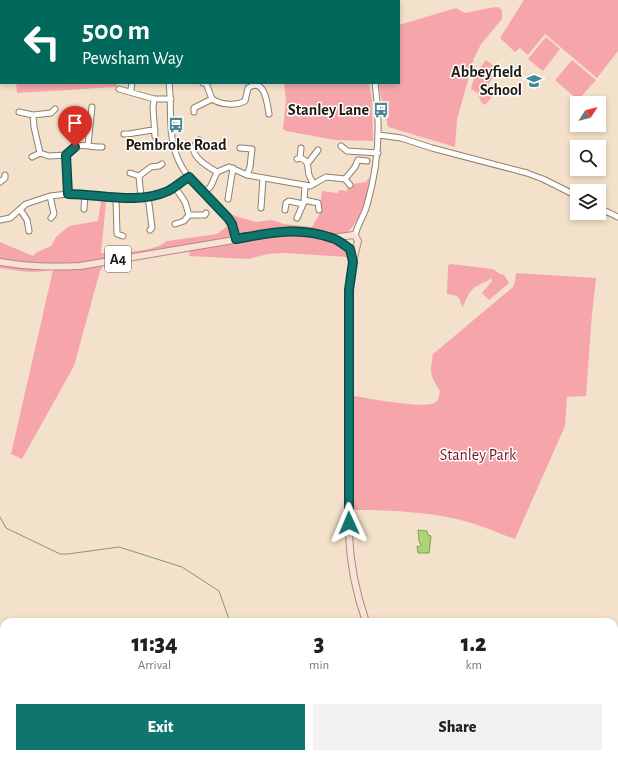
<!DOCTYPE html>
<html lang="en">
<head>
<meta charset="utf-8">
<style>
	:root { --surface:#fff; --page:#f2f2f2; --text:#202124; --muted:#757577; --accent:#0f766e }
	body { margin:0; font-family:"Alegreya Sans",sans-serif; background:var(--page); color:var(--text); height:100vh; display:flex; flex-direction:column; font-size:15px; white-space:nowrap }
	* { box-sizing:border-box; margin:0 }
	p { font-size:13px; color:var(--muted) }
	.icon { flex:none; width:22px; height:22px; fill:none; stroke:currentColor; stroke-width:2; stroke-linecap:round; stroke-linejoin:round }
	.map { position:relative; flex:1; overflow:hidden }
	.details { position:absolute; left:0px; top:618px; width:618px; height:140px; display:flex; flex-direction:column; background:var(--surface); border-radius:12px 12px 0 0; box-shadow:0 2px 6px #0003 }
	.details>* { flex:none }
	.guide { position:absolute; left:0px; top:0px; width:400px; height:84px; box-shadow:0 2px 6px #0003; background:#00695c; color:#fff; overflow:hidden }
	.needle { width:26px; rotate:54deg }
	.controls { position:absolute; left:570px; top:96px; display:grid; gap:8px }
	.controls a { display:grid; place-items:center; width:36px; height:36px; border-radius:0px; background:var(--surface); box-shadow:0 2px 6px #0003; font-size:20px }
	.pin { position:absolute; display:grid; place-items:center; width:34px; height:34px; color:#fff; margin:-41px -17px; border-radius:50% 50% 50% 0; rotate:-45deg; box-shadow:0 0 4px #0007 }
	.pin .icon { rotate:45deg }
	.me { position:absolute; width:44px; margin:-22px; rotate:359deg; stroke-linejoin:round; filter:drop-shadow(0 0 3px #0008) }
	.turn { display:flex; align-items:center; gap:14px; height:84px; padding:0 16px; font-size:18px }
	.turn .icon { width:52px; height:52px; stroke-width:2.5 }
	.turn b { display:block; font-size:28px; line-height:34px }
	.eta { display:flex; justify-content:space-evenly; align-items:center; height:68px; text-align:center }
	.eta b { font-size:24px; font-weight:800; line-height:28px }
	.action { display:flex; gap:8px; margin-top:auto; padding:8px 16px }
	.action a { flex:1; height:46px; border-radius:0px; background:var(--accent); color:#fff; font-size:16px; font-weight:800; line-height:46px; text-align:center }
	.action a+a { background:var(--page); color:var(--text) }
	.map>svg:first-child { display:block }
</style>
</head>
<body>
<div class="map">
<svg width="618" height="758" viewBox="0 0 618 758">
	<rect width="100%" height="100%" fill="#f4e1cb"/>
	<path fill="#f6a6aa" d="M524 0H618V51L597 78 545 34 528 55 520 48 515 52 500 38Z
		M498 7 502 10V19L481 44 474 58 457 120 455 147 388 127 378 83H399V25L456 8 465 13 489 8Z
		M546 37 560 49 543 71 528 59Z
		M486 60 499 70 488 84 496 92 485 105 481 102 478 93 471 89 475 74Z
		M572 60 596 80 578 100 555 80Z
		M16 83H117L116 87 17 93Z
		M284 83H369L372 100 373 141 335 140 286 131 283 129 286 100Z
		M369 177C370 190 358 229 344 234 339 236 333 235 328 234L346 251 348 257 284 253 268 254 248 259 189 256 190 250 59 266C39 276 21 271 0 268V242L33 256 37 252 51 246 56 237 69 226 98 221 101 201 106 202 101 253C120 252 152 253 167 241L217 234 230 224 225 217 229 214 256 222 272 220 284 224 312 227 319 215 322 191 338 193 339 190 347 191 348 187H350L353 184 366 182Z
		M105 263 100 271 74 366 22 459 11 454 53 270 80 269Z
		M450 264 493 269 500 274 504 275 509 283 489 300 482 293 492 281 491 278C485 284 477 284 472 290 467 295 466 302 462 307L460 300 457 296 447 294 448 266Z
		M516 273 596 278 592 314 586 396 567 397 565 426 515 539C501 534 487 528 472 523 434 512 393 510 354 510V396C368 398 427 410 436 402 439 399 439 395 440 391 429 374 430 373 433 354L513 287 515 281Z"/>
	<path fill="#acd477" stroke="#829c59" d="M418 530 427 531 428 535 431 536 429 553H418L417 546 419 547 421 545 419 541Z"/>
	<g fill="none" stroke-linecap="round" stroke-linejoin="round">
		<path stroke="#829c59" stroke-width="1" d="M0 517 6 528 60 554H68L119 547 182 567 219 591 229 619 231 622"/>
		<defs>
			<path id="minor" d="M15 0V1
				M133 0V1
				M153 0V1
				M215 0V1
				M354 0 355 1
				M366 0V1
				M171 1V0
				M206 1 209 0
				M390 1 393 0
				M0 22H1
				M0 80H1
				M132 83 131 89 132 92
				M169 83C172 106 168 132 176 154 184 179 210 199 228 218L232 224 236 239
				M203 83H206L212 99C221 105 236 106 245 101L248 88C265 77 267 103 269 114
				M119 89 154 99H171
				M154 99 153 108 155 136
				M19 112 33 115
				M194 112V108L212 99
				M124 134C129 135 147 130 155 130
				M379 135 401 138 432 148 527 173 543 179 577 196
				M199 140 193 148C194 159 209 167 217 172
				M88 145 92 107
				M341 146 347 151 378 153
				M240 148 252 149 250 167 247 175
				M40 153 34 127 33 115 51 113 55 109
				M32 157 40 153 49 156 66 155
				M300 158C310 161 307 167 309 175 310 178 312 181 314 184
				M297 159 300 158 301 148
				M308 163 318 150
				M130 173 139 176
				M345 179 355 167 358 160 367 161
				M0 182 5 178V175
				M175 187 185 202 189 215 184 221 175 224
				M204 193 211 186 217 172 229 167 247 175 310 186 326 177 345 179 350 185
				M68 194 66 155C81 139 84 148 102 147
				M50 196 54 214 51 218
				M148 196 152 228 150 230
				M141 197 139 176 151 167 159 166 162 164
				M116 199 117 234 123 236
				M228 199 233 168
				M304 200 318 203 319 210
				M261 208 263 178
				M599 208 618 217
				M20 209 27 220 29 231
				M84 209 85 194
				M285 210 286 203 289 201 303 204
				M189 215H205L206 213
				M297 218 304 202 305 185
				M0 220 10 218 26 204 50 196 68 194H85L116 199 148 196 168 191 189 177
				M355 236C357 225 364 216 367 205 379 164 381 125 375 83"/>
			<path id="major" d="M332 238 353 235 356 237 358 241 353 262 349 291V534C350 565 356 593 366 622
				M0 262C28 267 51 267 80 266L293 230 308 232 332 238 350 249 353 261
				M406 754 407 758"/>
		</defs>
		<use href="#minor" stroke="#907f6b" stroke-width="7"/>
		<use href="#major" stroke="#ab8e80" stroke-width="8"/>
		<use href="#minor" stroke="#fff" stroke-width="5"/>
		<use href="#major" stroke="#fae1d7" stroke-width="6"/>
	</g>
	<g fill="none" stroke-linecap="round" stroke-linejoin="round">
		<defs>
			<path id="route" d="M75 147 66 155 68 194C101 194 137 205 168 191 176 187 182 181 189 177L228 218 232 224 236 239C270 233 298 226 332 238 339 240 344 245 350 249L353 262 349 290V523"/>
		</defs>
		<use href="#route" stroke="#0a4d48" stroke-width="10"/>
		<use href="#route" stroke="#0f766e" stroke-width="7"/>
	</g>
	<defs>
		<symbol id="school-bare" viewBox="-9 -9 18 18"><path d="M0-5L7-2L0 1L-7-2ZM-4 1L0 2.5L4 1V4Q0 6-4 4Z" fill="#448896" stroke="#fff" stroke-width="2.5" paint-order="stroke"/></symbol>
		<symbol id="bus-bare" viewBox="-9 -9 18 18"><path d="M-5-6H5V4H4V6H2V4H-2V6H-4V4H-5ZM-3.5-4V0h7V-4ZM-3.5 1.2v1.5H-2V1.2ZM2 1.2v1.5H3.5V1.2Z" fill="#448896" stroke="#fff" stroke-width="2.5" paint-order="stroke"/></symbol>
	</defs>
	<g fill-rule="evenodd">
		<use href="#school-bare" x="523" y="70" width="22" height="22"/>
		<use href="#bus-bare" x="370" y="99" width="22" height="22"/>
		<use href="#bus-bare" x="165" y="114" width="22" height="22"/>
	</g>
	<g text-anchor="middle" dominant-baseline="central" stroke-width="3" stroke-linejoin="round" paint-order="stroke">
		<rect fill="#fff" stroke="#645f59" stroke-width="1" x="105" y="246" width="26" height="26" rx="3"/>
		<g font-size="15" font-weight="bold" fill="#211a12">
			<text x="118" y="259">A4</text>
		</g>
		<g font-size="16" font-weight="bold" fill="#211a12" stroke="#fff" text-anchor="end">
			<text x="522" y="72">Abbeyfield<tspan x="522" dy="18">School</tspan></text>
			<text x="369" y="110">Stanley Lane</text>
			<text x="176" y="145" text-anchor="middle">Pembroke Road</text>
		</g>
		<g font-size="16" fill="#731628" stroke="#fff">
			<text x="478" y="455">Stanley Park</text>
		</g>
	</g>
</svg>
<div class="controls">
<a><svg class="needle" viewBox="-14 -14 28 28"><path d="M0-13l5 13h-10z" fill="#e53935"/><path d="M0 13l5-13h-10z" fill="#757577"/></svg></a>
<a><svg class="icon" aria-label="search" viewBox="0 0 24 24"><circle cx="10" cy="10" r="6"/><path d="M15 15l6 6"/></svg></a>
<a><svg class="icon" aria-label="layers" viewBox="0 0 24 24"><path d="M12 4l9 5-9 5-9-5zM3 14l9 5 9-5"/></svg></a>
</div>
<div class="pin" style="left:75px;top:147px;background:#d93025"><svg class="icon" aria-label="arrive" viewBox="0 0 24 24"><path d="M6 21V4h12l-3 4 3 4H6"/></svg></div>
<svg class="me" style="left:349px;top:523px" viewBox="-20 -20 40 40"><path d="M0-17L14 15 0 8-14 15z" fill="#0f766e" stroke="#fff" stroke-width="4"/></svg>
<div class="guide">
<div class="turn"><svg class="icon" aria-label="left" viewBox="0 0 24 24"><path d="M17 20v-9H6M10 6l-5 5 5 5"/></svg><div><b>500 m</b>Pewsham Way</div></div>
</div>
<section class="details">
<div class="eta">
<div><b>11:34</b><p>Arrival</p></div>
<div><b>3</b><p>min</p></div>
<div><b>1.2</b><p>km</p></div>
</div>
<div class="action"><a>Exit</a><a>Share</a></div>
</section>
</div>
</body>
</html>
